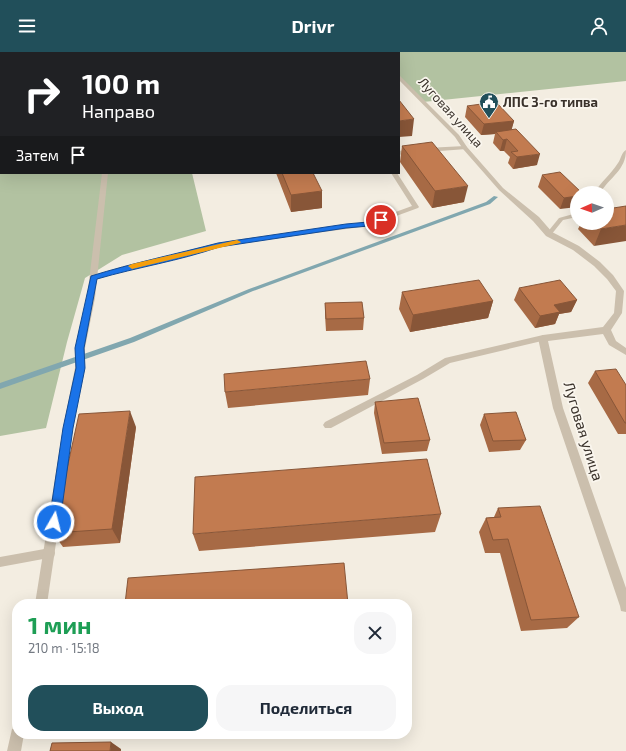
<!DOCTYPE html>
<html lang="ru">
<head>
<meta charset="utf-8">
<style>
	:root { --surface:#fff; --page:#f6f6f7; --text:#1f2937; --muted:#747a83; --accent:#214f5a }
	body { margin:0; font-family:"Exo 2",sans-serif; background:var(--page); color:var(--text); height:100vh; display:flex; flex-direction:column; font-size:15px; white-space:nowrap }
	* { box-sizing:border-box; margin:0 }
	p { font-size:13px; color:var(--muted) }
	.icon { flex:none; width:22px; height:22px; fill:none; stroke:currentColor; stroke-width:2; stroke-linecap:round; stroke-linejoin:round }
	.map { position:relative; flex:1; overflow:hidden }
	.side { position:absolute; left:12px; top:547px; width:400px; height:140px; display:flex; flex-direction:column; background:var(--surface); border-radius:16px; box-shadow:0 4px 16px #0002 }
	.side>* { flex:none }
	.hud { position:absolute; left:0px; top:0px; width:400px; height:122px; box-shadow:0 4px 16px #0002; background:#202124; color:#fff; overflow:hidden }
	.needle { width:26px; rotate:268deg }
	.fabs { position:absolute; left:570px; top:134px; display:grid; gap:8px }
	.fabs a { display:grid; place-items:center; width:44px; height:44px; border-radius:50%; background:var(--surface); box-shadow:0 4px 16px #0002; font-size:20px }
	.pin { position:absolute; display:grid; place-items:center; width:34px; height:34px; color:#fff; margin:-17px; border:2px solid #fff; border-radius:50%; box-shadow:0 1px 4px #0007 }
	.me { position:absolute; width:44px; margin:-22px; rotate:8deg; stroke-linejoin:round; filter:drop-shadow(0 0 3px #0008) }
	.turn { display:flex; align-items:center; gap:14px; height:84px; padding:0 16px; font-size:18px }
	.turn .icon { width:52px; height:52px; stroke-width:2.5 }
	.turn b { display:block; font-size:28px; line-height:34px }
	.then { display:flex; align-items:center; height:38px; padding:0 16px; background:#0003; gap:8px; font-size:15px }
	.round { display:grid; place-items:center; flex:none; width:42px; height:42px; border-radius:16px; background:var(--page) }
	.head { display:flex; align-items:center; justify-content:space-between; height:68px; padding:0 16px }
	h1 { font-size:24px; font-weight:700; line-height:30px; color:#1e9e55 }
	.primary-button { display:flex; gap:8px; margin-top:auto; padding:8px 16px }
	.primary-button a { flex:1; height:46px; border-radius:16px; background:var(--accent); color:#fff; font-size:16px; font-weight:700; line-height:46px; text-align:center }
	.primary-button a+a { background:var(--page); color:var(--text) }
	header { display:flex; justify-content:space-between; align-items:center; height:52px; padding:0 16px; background:var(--accent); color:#fff; font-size:18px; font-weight:700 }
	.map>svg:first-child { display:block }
</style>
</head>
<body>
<header><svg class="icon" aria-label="menu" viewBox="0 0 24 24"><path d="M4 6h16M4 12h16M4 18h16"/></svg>Drivr<svg class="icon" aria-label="person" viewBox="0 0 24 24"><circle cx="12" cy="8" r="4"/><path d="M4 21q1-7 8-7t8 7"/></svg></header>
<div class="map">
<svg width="626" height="699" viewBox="0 0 626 699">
	<rect width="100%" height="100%" fill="#f3ede1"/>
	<path fill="#b2c2a1" d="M0 0H115L1 1V121H192L206 179 122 203 85 226 67 290 46 376 0 384Z
		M375 0H626V29L423 50 399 25V1Z"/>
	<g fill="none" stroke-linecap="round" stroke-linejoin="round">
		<path fill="#81a7af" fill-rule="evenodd" d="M494 144 498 145 490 152 253 239 134 290 0 337V331L130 286 249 237 486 150Z"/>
		<path fill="#cbbfad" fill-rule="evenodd" d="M465 94 467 95V97L426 100 423 98 426 96Z
			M414 96 417 98 416 99 399 103V99Z
			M626 98C626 118 610 125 600 141H594C601 130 611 122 618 111 621 107 621 101 626 98Z
			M391 121H397L419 155 418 156 369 174 234 192 126 218 94 228 90 226 91 224 124 214 234 188 368 170 412 154Z
			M577 161V165L563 168 551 183H547L546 182 559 166Z
			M543 283 547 286 546 288 450 311 423 327 331 376H325L323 373 325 370 417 323 445 306Z
			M50 496 54 497 55 501 54 505 0 515V505Z"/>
		<path fill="#cbbfad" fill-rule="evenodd" d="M123 0H129V1H123Z
			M372 0H378L379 1H373Z
			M399 23 459 83 467 95 503 136 539 165 552 180 579 194 600 210 613 223 624 239 622 261 611 278 616 289 626 296V303L609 293 603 282 548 289 563 356 626 536V560L621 559 620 554 553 356 538 286 543 283 603 275 614 261 616 239 607 227 594 214 573 198 546 184 533 169 499 138 463 97 455 85 399 28Z
			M102 121H108L95 246 85 296V316L73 376 47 552H35L63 376 75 316V296L87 246Z
			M17 675V682H24L21 699H7L12 677Z"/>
	</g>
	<path fill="#a76a45" d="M467 54 514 69 511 78 537 113 513 117 508 111 510 105 504 99H500L493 91 495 82 481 83 465 65Z
		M402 94 464 150 432 156 400 110Z
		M276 121H313L322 156 291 160Z
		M542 123 582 141 560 157 538 135Z
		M581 171H607L594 194 578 177Z
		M519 236 577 248 571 260 559 262 555 272 535 276 514 248Z
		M402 240 493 249 488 266 410 280 399 257Z
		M325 251 364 266 363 278 326 279 325 263Z
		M595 319 626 333V382H618L588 331Z
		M370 327 368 343 228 356 225 340Z
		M375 350 430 388 427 399 382 402 374 361Z
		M484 362 526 388 520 398 489 400 480 373Z
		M136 375 120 491 63 495 53 481Z
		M498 456 579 565 567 576 521 579 500 501H485L479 480 486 466 494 465Z
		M441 462 435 480 199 499 193 482Z"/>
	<path fill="#885638" d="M414 67 412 84 399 85V69Z
		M514 69 511 80H496L495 82 481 83 484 72Z
		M507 87 504 99H500L503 88Z
		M540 102 537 113 513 117 517 105Z
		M468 134 464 150 432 156 435 139Z
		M322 139V156L291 160V143Z
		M577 144V155L560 157 564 146Z
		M626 173V189L594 194 601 177Z
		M577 248 571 260 559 262 555 272 535 276 540 264 554 253Z
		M493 249 488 266 410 280 413 263Z
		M130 359 136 375 120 491 112 477Z
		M111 690 121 697V699H110Z"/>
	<path fill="#c27b50" stroke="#885638" d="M174 0H212V1H174Z
		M399 48 414 67 399 69Z
		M496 50 514 69 484 72 467 54Z
		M516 77 540 102 517 105 511 100 518 99 507 87 503 88 496 80Z
		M432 90 468 134 435 139 402 94Z
		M560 120 582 141H577V144L564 146 542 123Z
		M282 121H313L322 139 291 143Z
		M626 154V173L601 177 596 171H607V157Z
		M479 228 493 249 413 263 402 240Z
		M560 228 577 248 554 253 560 260 540 264 519 236Z
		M362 250 364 266 326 267 325 251Z
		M366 309 370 327 225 340 224 322Z
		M616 317 626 333V371H625L595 319Z
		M418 346 430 388 384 391 375 350Z
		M130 359 112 477 53 481 79 362Z
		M516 360 526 388 493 389 484 362Z
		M427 407 441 462 193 482 195 425Z
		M540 454 579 565 531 568 508 487 493 488 486 466 501 465 498 456Z
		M344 511 348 552H125L128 526Z
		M111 690 110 699H50L52 691Z"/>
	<path fill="#1a73e8" stroke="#114b97" d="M381 166H383V169L369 174 346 176 219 195C179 209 138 215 97 227L84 296 85 316 73 376 60 470 58 473 54 475 51 473 49 470 63 376 76 316 75 296 91 224C133 211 176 202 218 191L346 172 368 170Z"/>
	<path fill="#f59e0b" d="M237 188 241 190 240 191 132 217 128 214 132 212Z"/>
	<defs>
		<symbol id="civic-pin" viewBox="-11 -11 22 30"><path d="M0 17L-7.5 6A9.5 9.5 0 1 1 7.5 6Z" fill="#214f5a" stroke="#faf6ee"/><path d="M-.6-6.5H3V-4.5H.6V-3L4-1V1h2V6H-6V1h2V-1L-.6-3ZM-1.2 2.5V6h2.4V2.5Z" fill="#fff"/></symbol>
	</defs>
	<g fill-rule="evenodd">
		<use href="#civic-pin" x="478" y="39" width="22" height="30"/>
	</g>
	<g text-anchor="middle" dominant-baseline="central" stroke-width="3.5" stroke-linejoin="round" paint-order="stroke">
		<g font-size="13" font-weight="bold" fill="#3a322b" stroke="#faf6ee" text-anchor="start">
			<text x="503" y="50">ЛПС 3-го типва</text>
		</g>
		<g font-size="13" fill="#3a322b" stroke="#faf6ee">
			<text transform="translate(451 60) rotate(48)">Луговая улица</text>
		</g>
		<g font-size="15" fill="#3a322b" stroke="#faf6ee">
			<text transform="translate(584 379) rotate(73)">Луговая улица</text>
		</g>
	</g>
</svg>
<div class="fabs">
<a><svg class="needle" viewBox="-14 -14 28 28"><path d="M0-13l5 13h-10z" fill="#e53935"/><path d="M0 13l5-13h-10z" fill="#747a83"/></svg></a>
</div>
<div class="pin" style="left:381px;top:168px;background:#d93025"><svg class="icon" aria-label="arrive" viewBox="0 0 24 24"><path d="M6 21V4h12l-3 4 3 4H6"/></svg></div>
<svg class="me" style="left:54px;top:470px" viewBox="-20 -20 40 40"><circle r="17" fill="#1a73e8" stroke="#fff" stroke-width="3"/><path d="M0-11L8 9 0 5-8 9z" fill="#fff"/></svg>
<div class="hud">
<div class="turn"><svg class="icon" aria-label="right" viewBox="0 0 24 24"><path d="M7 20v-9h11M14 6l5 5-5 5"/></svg><div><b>100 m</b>Направо</div></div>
<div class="then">Затем<svg class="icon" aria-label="arrive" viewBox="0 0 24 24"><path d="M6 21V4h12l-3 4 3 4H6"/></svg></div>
</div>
<section class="side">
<div class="head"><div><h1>1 мин</h1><p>210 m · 15:18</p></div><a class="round"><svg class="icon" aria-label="close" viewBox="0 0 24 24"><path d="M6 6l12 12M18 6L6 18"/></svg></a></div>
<div class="primary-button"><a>Выход</a><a>Поделиться</a></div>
</section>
</div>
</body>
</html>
